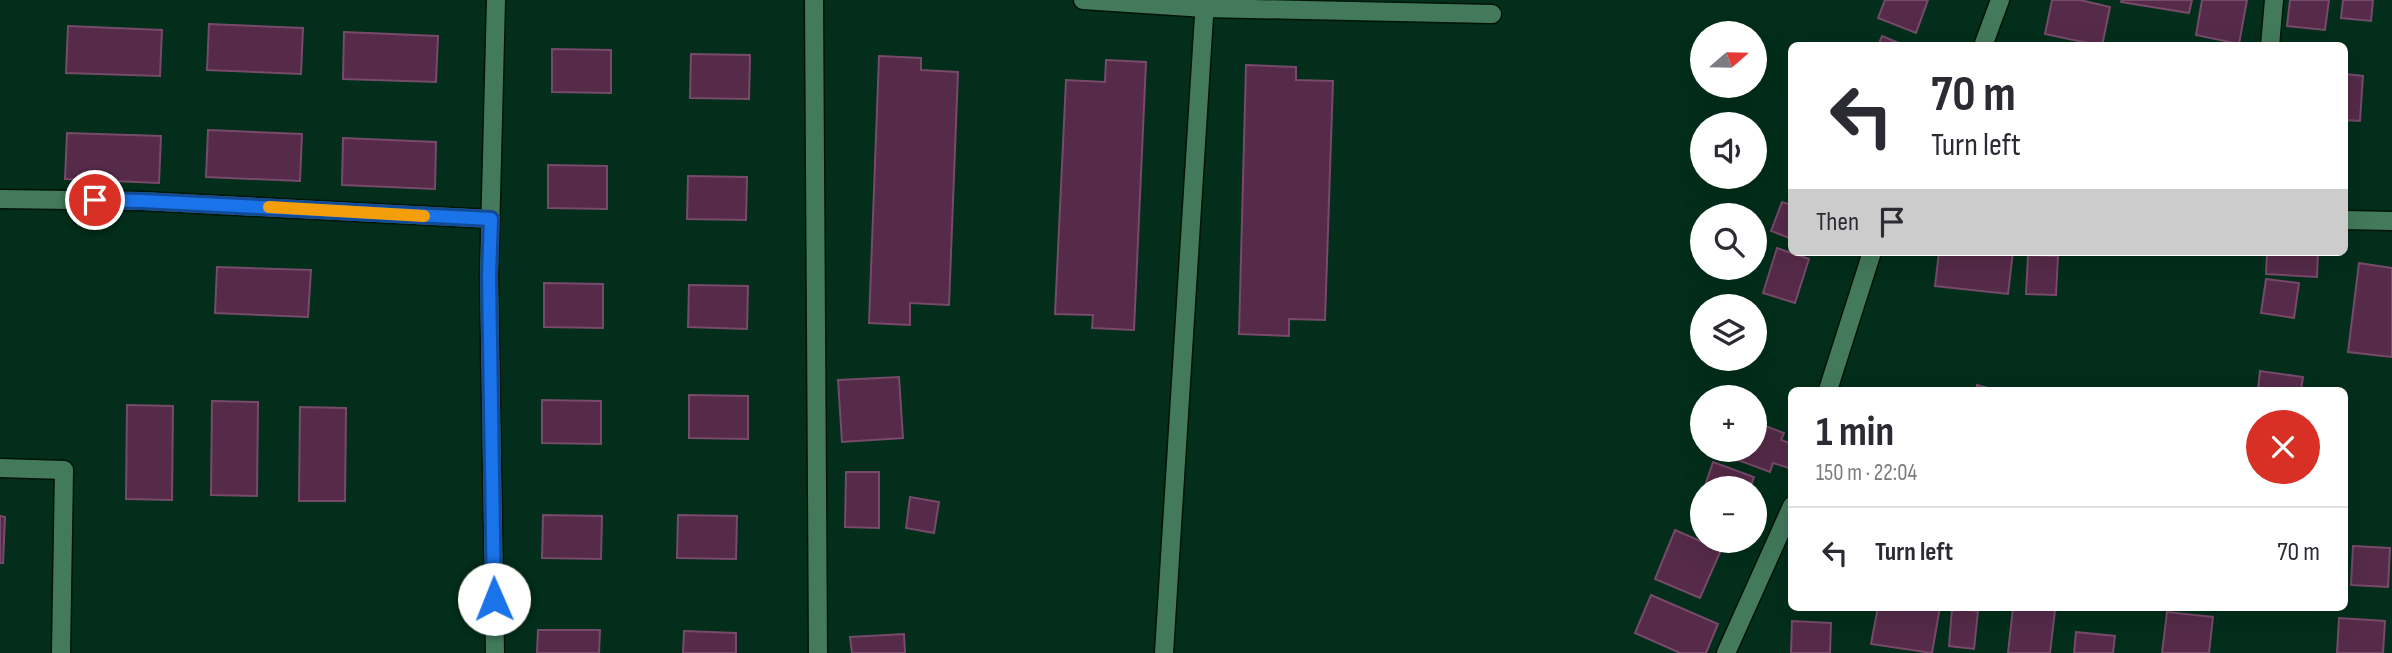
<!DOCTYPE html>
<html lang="en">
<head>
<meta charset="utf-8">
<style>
	:root { --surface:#fff; --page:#f7f7f7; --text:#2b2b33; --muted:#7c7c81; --line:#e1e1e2 }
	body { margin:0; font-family:"Sofia Sans Condensed",sans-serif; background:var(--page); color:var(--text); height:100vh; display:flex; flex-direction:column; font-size:26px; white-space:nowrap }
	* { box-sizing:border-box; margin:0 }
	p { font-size:23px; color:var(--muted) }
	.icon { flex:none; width:38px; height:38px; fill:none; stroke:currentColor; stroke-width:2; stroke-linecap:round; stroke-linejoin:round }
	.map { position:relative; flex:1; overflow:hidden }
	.sheet { position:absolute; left:1788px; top:387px; width:560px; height:224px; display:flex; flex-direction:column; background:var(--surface); border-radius:10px; box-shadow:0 7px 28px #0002 }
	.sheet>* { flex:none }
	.hud { position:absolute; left:1788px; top:42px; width:560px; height:214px; border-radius:10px; box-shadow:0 7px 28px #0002; background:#fff; color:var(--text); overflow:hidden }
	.needle { width:46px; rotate:70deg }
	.fabs { position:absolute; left:1690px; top:21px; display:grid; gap:14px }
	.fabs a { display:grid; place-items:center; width:77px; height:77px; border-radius:50%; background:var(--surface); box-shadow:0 7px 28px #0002; font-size:35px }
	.pin { position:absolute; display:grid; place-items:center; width:60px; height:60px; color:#fff; margin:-30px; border:4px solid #fff; border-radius:50%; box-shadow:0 2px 7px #0007 }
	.me { position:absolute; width:77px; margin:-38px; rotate:359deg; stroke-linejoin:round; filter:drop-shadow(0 0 5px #0008) }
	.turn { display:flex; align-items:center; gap:24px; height:147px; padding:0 28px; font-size:32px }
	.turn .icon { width:91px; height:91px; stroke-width:2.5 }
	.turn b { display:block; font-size:49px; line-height:60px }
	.then { display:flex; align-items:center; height:66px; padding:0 28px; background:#0003; gap:14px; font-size:26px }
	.round { display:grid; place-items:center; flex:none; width:74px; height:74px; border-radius:37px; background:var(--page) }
	.head { display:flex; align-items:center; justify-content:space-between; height:119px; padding:0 28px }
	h1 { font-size:42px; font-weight:700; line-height:52px }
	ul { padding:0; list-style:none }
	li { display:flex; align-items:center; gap:21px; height:91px; padding:0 28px; border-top:2px solid var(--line) }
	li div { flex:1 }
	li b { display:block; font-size:26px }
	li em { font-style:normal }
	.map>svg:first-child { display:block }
</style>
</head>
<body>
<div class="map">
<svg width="2392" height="653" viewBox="0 0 2392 653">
	<rect width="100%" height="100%" fill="#022e1b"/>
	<path fill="#552b49" stroke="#774a69" stroke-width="2" d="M1885 0H1928L1916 33 1878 18Z
		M2052 0H2080L2110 7 2102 46 2045 34Z
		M2122 0H2192L2189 13 2121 2Z
		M2202 0H2247L2239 44 2196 35Z
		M2290 0H2329L2325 30 2287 26Z
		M2343 0H2373L2371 21 2341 18Z
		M209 24 303 28 301 74 207 70Z
		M68 26 162 30 160 76 66 73Z
		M344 32 438 36 436 82 343 79Z
		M1882 36 1906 46H1878Z
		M552 49 611 50V93L552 92Z
		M691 54 750 55 749 99 690 98Z
		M879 56 921 58V70L958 72 949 305 910 303V325L869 323Z
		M1106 60 1146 62 1134 330 1092 328 1093 315 1055 314 1066 80 1105 82Z
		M1246 65 1296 67V80L1333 81 1325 320 1289 319V336L1239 334Z
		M2345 74 2363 76 2360 121 2345 120Z
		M208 130 302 134 300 181 206 177Z
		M67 133 161 136 159 183 65 179Z
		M343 138 436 142 435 189 342 185Z
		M548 165 607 166V209L548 208Z
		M688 176 747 177 746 220 687 219Z
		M1782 202 1792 205V239L1771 231Z
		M1777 248 1809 259 1795 303 1763 293Z
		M1939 252H2013L2008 294 1935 286Z
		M2267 252H2318L2317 277 2266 274Z
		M2028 255 2058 256 2056 295 2026 294Z
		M2359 263 2392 268V357L2348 352Z
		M217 267 311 270 308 317 215 313Z
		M2266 279 2299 283 2294 318 2261 313Z
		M544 283 603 284V328L544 327Z
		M689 285 748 286 747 329 688 327Z
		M2260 371 2303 377 2301 390H2258Z
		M899 377 903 438 842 442 838 380Z
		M1977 385 1995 390H1976Z
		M689 395 748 396V439L689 438Z
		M542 400 601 401V444L542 443Z
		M212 401 258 402 257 496 211 495Z
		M127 405 173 406 172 500 126 499Z
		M300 407 346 408 345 501H299Z
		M1755 422 1784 433 1781 440 1792 444V459L1789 468 1773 463 1770 472 1727 456 1729 450H1755Z
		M1713 462 1754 477 1750 488H1720L1706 483Z
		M846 472H879V528L845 527Z
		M910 497 939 502 934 533 906 528Z
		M1703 503V525L1695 522Z
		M543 515 602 516 601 559 542 558Z
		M678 515 737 516 736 559 677 558Z
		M0 516 5 517 3 563H0Z
		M1675 530 1721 550 1700 598 1655 579Z
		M2353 546 2390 548 2388 587 2351 585Z
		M1651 595 1718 624 1706 653H1680L1635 633Z
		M1878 607H1940L1932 653 1871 644Z
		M2013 607 2055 610 2050 653H2008Z
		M1952 608 1978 611 1974 649 1949 646Z
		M2167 612 2213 617 2209 653H2162Z
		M2339 618 2385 621 2383 653H2337Z
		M1792 621 1831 623 1830 653H1791Z
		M538 630H600L599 653H537Z
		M684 631 736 633V653H683Z
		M2076 632 2115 636 2113 653H2074Z
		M904 634 905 653H852L850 637Z"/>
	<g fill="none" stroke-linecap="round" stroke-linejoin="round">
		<defs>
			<path id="minor" d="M814 0 818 653
				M1083 0 1205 8 1492 14
				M1983 46 2000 0
				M2270 46 2274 0
				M0 199 142 201 491 219
				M2345 220 2392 221
				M1828 390 1872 252
				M0 468 64 470 61 653
				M495 653 489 276 496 0
				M1164 653 1205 0
				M1726 653 1792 506"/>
		</defs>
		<use href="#minor" stroke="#001407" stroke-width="21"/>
		<use href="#minor" stroke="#437a5c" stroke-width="18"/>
	</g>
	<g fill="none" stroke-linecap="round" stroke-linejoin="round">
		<defs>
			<path id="route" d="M95 200 142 201 491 219 489 276 494 599"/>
		</defs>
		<use href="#route" stroke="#114b97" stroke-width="18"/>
		<use href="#route" stroke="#1a73e8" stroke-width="12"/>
		<path stroke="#f59e0b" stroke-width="12" d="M269 207 424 216"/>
	</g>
</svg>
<div class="fabs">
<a><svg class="needle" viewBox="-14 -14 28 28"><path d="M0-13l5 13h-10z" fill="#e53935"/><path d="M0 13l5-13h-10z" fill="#7c7c81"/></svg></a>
<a><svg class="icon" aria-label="sound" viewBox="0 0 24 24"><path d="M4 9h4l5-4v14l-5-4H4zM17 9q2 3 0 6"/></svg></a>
<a><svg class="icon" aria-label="search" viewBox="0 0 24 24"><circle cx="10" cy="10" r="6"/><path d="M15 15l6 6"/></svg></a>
<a><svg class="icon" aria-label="layers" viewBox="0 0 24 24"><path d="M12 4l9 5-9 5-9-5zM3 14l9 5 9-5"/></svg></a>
<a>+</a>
<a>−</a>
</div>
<div class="pin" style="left:95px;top:200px;background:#d93025"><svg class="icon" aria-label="arrive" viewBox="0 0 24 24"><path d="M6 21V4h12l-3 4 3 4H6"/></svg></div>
<svg class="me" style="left:494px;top:599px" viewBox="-20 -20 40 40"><circle r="19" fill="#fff"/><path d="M0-13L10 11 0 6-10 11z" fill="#1a73e8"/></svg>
<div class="hud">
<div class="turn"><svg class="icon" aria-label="left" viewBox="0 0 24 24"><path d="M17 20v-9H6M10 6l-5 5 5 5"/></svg><div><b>70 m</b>Turn left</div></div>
<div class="then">Then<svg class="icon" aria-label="arrive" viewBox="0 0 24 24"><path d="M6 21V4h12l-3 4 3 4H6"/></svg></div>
</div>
<section class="sheet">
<div class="head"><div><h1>1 min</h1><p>150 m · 22:04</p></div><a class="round" style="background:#d93025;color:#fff"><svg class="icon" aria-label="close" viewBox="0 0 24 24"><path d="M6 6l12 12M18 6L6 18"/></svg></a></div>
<ul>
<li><svg class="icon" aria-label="left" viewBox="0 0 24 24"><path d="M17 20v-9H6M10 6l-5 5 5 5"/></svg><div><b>Turn left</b></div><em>70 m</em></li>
</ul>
</section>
</div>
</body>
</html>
